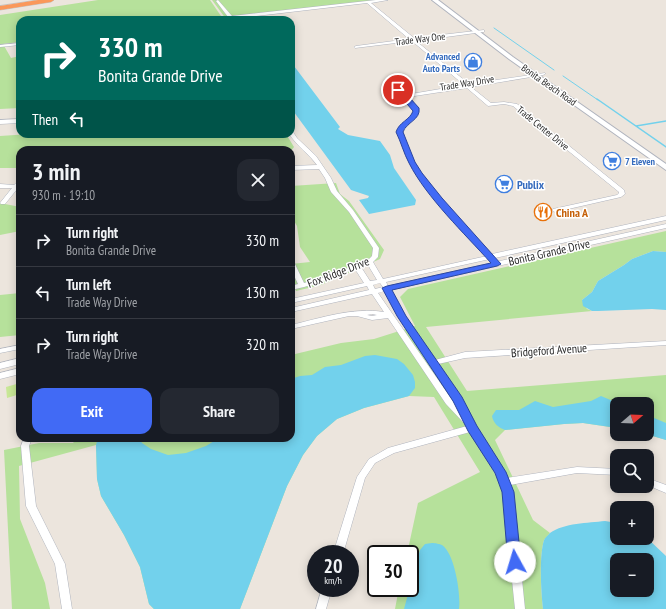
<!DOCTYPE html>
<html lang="en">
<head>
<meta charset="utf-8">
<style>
	:root { --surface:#171b24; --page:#242831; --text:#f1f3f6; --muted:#9ea1a6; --line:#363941; --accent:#416af5 }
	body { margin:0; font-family:"PT Sans Narrow",sans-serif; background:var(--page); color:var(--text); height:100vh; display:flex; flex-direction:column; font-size:15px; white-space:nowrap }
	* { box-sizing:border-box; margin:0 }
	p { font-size:13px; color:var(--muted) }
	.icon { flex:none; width:22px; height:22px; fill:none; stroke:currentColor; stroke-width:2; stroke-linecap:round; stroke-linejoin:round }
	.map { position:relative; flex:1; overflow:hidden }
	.side { position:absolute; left:16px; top:146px; width:279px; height:296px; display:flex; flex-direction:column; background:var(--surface); border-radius:12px; box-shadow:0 2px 10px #0003 }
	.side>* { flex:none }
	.top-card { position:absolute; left:16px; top:16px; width:279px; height:122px; border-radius:12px; box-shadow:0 2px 10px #0003; background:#00695c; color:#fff; overflow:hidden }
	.needle { width:26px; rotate:71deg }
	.tools { position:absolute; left:610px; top:397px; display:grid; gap:8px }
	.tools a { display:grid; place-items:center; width:44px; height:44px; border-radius:8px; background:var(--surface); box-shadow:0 2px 10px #0003; font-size:20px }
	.speed { position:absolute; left:307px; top:545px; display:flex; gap:8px; font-size:20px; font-weight:700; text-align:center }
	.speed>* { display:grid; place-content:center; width:52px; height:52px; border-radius:50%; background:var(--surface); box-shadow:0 2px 10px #0003; line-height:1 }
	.speed small { font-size:10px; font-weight:400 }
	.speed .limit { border:2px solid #111; border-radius:6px; background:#fff; color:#111 }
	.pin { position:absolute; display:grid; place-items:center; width:34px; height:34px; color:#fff; margin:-17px; border:2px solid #fff; border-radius:50%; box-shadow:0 1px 4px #0007 }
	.me { position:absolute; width:44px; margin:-22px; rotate:354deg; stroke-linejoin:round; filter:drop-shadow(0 0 3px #0008) }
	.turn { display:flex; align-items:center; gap:14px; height:84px; padding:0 16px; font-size:18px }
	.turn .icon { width:52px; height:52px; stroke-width:2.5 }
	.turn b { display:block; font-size:28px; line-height:34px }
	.then { display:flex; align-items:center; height:38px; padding:0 16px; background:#0003; gap:8px; font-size:15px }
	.round { display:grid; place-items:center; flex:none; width:42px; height:42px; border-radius:12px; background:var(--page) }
	.summary { display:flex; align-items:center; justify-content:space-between; height:68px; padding:0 16px }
	h1 { font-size:24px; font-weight:700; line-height:30px }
	.primary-button { display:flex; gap:8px; margin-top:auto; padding:8px 16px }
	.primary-button a { flex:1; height:46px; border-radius:12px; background:var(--accent); color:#fff; font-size:16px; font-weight:700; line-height:46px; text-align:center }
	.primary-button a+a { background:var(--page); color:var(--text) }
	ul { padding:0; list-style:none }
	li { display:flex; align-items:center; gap:12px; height:52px; padding:0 16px; border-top:1px solid var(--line) }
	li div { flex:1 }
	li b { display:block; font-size:15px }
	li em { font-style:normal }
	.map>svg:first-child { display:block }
</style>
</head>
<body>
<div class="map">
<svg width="666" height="609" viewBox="0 0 666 609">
	<rect width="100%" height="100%" fill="#ece5dd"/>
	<path fill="#b6e19b" d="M98 0H210L221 16 200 20H20V42L3 44 11 58 20 56V108L0 109V15Z
		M212 0H380L226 19Z
		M30 134H286L294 147 291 151V150H224L215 147 202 150H171L168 148 162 150H20V168H0V136Z
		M336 183 340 194 349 201 384 250 380 259 321 285 296 291 291 280V264L310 262 300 247 297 226 291 216V186Z
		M0 203 20 207V231L0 235Z
		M666 231V252L653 251 632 259 624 265 598 281 592 292 582 300 587 309 592 311 426 327 467 391 666 375V440L646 434 647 404H617V428L583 423 564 424 505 430 495 440 533 520 550 533C548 536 545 538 544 540 539 557 541 592 543 609H395L399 588H410V554H407L418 503 480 472 434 397 409 396 364 408 337 419 317 436 303 455 287 486 240 609H154L149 604 140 567 124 535 101 496 97 479 96 445 19 466 20 519 45 583 50 609H12L4 450 39 443H73L77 438H291V355L341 343 374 339 415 326 400 297 408 289Z
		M20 293V335L0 337V295Z"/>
	<path fill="#c9e897" d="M20 383V394L7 398 6 387Z"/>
	<path fill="#72d1ec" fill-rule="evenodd" d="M291 62 340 127 338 129 348 135 380 141 390 155 394 168 416 200 415 205 369 214 359 200 368 198 369 196 351 190 291 108Z
		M653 251 666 252V310L652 309 598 311H592L583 306 582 300 592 292 598 281 624 265 632 259Z
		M375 355 397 359 404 364 413 375 415 382V388L409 396 364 408 337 419 317 436 303 455 287 486 240 609H154L149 604 140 567 124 535 101 496 97 479 96 445 98 438H139L142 443 151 449 168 455 186 453 206 446 219 438H291V379L300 376 312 375 325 367 341 365 365 356Z
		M601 396 620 404H617V428L583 423 564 424 505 430C499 428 493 423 492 416L496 410H519L535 401 553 407 591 401Z
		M647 415 666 423V440L646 434Z
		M605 521 617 523V538H647L666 556V609H543C541 592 539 556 544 540 545 538 548 535 550 533 564 523 588 523 605 521ZM617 560H647V590H617Z
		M432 543C435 543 440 544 442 545 455 554 461 595 459 609H404L420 550 425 544Z"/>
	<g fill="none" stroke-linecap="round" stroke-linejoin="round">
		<path stroke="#72d1ec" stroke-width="1" d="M494 28 554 70
			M563 76 598 100"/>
		<path stroke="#72d1ec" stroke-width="1.5" d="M597 99 666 147
			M636 126 666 121"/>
		<defs>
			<path id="street" d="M218 0 232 16 376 0H388L371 3 414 38 484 30V32H483L416 41 469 84 545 73V74L543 75 471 87 491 103 504 102 517 104 624 190 625 194 621 197 555 212 553 211 552 210 553 209 617 195 619 193V192L513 106 504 104 488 106 467 88 408 97C411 100 414 103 417 106 424 116 406 125 403 132 407 145 411 157 418 169 438 201 467 227 492 254L666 216V220L495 258 496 259 495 260 493 261 490 259 386 282 388 286 666 224V228L391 290 405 316 435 360 465 352 666 341V345L465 358 438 364 461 397 476 427 507 478 577 467 617 469V475L577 473 510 485 513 492 525 609H515L503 492 501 483 470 432 394 453 375 463 365 478 343 554H333L357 477 369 459 388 448 467 426 465 423 463 422 446 404 388 318 372 320 357 316H349L291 329V325C321 318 353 307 384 312L372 294 291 312V308L369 290 367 286 291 303V299L364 283 355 269 323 281 304 287 291 290V286L298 284 291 269V260L294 262 304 283 319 279 367 261 372 256 373 248 349 212 331 192 325 178 319 169 291 170V166L317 165C309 154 297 146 289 134H291V131L293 132 297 138 316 156 331 178 337 191 353 210 379 248 378 257 373 262 383 279 487 256C461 227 432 202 413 169 406 157 402 145 397 132 402 123 414 119 414 108L396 91V89H400L405 95 464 85 412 41 355 48 354 47 356 46 409 39 367 3 231 19 209 20 228 17 216 1ZM368 265 377 280 370 281 361 267ZM380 283 383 287 375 289 373 285ZM385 291 398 316 457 405 452 400 378 293ZM372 314 377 315 372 316 367 315Z
				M20 43V45L0 47V45Z
				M20 119V123L0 124V120Z
				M20 180V186L18 188 5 204H1L0 203 12 188H0V184L14 185 18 181Z
				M20 345V349L0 353V349Z
				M20 358V364L0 369V363Z
				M20 368V374L0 379V373Z
				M24 438H32L29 446 36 506 65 564 72 609H62L55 564 26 506 21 446Z
				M647 478 666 485V493L647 485Z
				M322 588H332L326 609H316Z"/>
			<path id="secondary" d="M432 0H438L513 57 666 164V170L509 59Z"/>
			<path id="highway" d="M38 0H54L51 2 0 10V6Z"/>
		</defs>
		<use href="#street" stroke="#b0b4be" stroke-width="1"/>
		<use href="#secondary" stroke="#b0b4be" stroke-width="2"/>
		<use href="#highway" stroke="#c3c3c3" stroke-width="1"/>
		<use href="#street" fill="#fff" fill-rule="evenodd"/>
		<use href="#secondary" fill="#fff" fill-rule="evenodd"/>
		<use href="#highway" fill="#fa985a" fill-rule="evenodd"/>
	</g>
	<path fill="#416af5" stroke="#2a459f" d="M396 88H401L419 108C421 120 406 122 403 132L415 162 422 173 442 198 501 264 497 266 392 290 406 316 462 397 477 426 506 472 514 492 521 562 519 566 515 567 510 566 508 562 502 492 495 473 468 431 453 401 397 316 382 288 387 286 491 263C465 234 426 197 409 163 404 154 401 142 396 132 399 122 410 120 413 111L396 91Z"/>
	<defs>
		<symbol id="shop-ring" viewBox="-11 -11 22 22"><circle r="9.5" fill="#fff" stroke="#3f7fe0" stroke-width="1.5"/><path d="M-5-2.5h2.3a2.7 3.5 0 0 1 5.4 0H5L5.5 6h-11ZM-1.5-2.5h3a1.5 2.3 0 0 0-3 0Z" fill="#3f7fe0"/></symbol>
		<symbol id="supermarket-ring" viewBox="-11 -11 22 22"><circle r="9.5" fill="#fff" stroke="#3f7fe0" stroke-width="1.5"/><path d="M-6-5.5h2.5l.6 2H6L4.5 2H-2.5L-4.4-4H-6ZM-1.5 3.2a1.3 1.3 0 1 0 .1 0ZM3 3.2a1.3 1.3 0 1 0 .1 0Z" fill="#3f7fe0"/></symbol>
		<symbol id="restaurant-ring" viewBox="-11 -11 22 22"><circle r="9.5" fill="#fff" stroke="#e8710a" stroke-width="1.5"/><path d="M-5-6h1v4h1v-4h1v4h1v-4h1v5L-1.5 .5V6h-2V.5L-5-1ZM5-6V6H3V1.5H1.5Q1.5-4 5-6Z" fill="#e8710a"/></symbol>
	</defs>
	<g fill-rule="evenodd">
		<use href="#shop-ring" x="463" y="52" width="20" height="20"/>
		<use href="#supermarket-ring" x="602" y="151" width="20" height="20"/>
		<use href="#supermarket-ring" x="494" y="174" width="20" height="20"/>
		<use href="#restaurant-ring" x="533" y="202" width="20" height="20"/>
	</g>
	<g text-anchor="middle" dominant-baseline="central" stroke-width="3" stroke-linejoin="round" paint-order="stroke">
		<g font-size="10" fill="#2a2a2a" stroke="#fff">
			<text transform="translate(420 39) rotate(-7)">Trade Way One</text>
			<text transform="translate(467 83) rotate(-9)">Trade Way Drive</text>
			<text transform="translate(549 85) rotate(35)">Bonita Beach Road</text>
			<text transform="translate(543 128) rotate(39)">Trade Center Drive</text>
		</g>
		<g font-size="10" font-weight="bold" fill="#366cbe" stroke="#fff" text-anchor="end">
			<text x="460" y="56">Advanced<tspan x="460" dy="12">Auto Parts</tspan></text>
			<text x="625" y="161" text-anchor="start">7 Eleven</text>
		</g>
		<g font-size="12" font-weight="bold" fill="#366cbe" stroke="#fff" text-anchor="start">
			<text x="517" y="184">Publix</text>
		</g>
		<g font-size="12" font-weight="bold" fill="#c56008" stroke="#fff" text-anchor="start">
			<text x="556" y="212">China A</text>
		</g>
		<g font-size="12" fill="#2a2a2a" stroke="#fff">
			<text transform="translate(549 252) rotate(-13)">Bonita Grande Drive</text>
			<text transform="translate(338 272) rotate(-21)">Fox Ridge Drive</text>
			<text transform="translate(549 350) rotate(-4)">Bridgeford Avenue</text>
		</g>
	</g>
</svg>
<div class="tools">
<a><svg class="needle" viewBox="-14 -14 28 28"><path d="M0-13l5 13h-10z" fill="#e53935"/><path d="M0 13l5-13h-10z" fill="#9ea1a6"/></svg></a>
<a><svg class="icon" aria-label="search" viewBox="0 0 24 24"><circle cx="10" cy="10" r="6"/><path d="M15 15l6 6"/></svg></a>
<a>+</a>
<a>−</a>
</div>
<div class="speed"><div>20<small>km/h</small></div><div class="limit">30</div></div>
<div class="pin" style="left:398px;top:90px;background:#d93025"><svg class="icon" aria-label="arrive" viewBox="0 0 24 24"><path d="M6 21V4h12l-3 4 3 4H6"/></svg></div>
<svg class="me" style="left:515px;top:562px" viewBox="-20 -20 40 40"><circle r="19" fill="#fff"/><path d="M0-13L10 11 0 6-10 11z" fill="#416af5"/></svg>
<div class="top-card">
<div class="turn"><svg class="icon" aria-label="right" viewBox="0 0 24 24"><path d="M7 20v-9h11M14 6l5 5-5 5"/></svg><div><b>330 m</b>Bonita Grande Drive</div></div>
<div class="then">Then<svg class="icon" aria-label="left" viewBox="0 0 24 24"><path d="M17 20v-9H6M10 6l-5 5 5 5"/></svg></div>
</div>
<section class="side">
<div class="summary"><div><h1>3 min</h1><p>930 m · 19:10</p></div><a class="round"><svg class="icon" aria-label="close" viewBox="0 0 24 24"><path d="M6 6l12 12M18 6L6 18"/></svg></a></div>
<ul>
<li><svg class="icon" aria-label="right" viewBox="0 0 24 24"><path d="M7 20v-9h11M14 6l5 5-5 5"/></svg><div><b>Turn right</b><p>Bonita Grande Drive</p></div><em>330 m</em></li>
<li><svg class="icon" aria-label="left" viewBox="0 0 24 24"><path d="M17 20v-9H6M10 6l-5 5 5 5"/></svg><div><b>Turn left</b><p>Trade Way Drive</p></div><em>130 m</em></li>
<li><svg class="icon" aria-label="right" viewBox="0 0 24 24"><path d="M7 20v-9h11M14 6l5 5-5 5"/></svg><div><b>Turn right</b><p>Trade Way Drive</p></div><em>320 m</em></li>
</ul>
<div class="primary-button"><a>Exit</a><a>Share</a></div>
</section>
</div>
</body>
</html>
